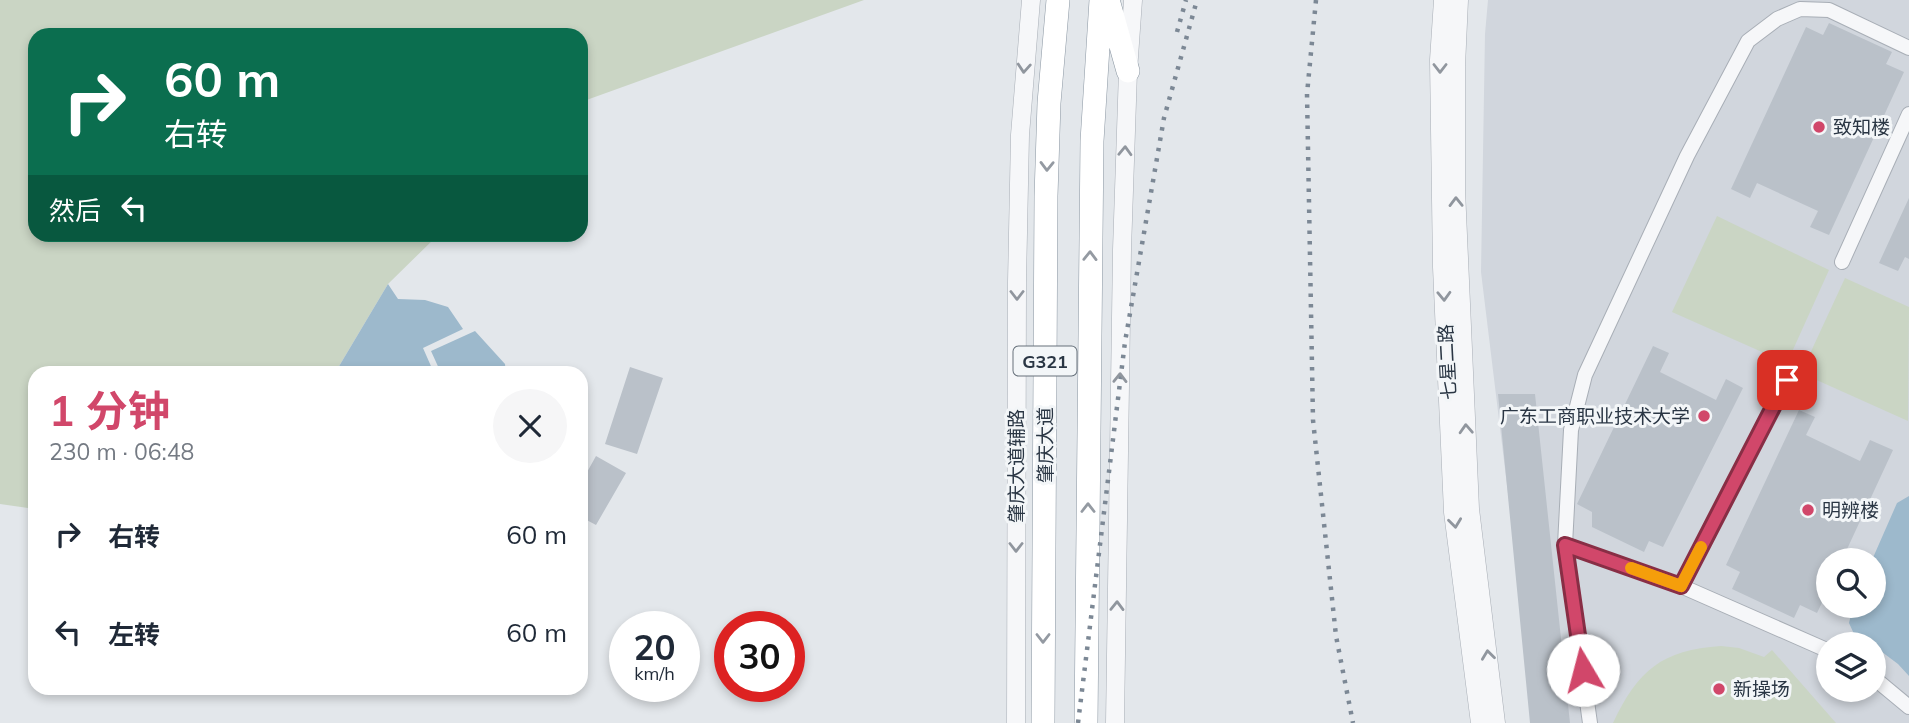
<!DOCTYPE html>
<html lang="zh">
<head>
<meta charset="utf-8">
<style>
	:root { --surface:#fff; --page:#f6f6f7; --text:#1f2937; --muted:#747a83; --accent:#d1476a }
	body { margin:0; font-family:Mulish,"Noto Sans SC",sans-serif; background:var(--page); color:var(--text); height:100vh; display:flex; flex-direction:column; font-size:26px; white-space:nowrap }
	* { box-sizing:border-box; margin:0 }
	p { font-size:23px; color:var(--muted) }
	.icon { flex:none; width:38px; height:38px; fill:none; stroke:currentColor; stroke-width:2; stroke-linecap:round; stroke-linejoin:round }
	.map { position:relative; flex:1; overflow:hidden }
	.panel { position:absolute; left:28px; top:366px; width:560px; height:329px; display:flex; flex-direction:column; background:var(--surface); border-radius:21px; box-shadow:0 4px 10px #0003 }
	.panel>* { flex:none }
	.banner { position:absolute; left:28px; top:28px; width:560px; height:214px; border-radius:21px; box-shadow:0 4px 10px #0003; background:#0b6e4f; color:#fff; overflow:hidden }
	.buttons { position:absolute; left:1816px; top:548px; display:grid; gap:14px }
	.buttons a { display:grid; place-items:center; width:70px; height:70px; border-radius:50%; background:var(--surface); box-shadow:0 4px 10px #0003; font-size:35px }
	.speed { position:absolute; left:609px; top:611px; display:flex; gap:14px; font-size:35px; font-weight:700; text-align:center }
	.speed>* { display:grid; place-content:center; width:91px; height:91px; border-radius:50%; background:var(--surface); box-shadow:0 4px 10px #0003; line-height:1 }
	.speed small { font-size:18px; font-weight:400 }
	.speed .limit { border:10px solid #d22; background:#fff; color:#111 }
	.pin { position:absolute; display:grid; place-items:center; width:60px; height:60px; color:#fff; margin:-30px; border-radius:14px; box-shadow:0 4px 10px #0006 }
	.me { position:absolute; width:77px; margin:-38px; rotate:352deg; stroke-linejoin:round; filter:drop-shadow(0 0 5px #0008) }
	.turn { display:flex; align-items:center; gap:24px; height:147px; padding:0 21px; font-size:32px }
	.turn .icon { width:91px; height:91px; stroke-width:2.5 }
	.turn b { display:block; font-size:49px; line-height:60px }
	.then { display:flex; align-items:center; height:66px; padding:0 21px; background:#0003; gap:14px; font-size:26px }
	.round { display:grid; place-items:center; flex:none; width:74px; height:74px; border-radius:37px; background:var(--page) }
	.headline { display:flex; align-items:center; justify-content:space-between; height:119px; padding:0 21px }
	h1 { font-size:42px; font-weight:700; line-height:52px; color:var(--accent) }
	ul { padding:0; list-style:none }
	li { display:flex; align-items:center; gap:21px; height:98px; padding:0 21px }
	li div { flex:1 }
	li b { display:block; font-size:26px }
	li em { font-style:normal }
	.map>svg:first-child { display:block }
</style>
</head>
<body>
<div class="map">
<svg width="1909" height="723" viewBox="0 0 1909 723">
	<rect width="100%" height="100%" fill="#e3e7eb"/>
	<path fill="#d1d6dd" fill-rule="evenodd" d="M1488 0H1909V723H1536L1481 272 1485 34ZM1829 560H1874V606H1829ZM1829 644H1874V690H1829Z"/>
	<path fill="#cad5c4" d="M0 0H864L581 102V35H35V234L438 235 388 284 335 373H35V509L0 504Z
		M1717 216 1829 270 1787 363 1672 312Z
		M1845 278 1909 307 1908 421 1801 373Z
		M1721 646 1739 648 1764 657 1772 650 1836 723H1613C1638 670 1662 650 1721 646Z"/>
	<path fill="#9db9cc" d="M388 284 398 299 425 300 448 307 463 329 423 348 434 373H335Z
		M475 331 505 364 506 373H441L431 351Z
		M1909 496V676L1898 664 1874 646V644L1854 634 1849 623 1853 606H1874V560H1872L1897 503Z"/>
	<path fill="#bac1c9" d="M1829 23 1892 52 1886 64 1904 72 1829 235 1810 227 1818 211 1757 183 1750 198 1731 189 1806 27 1823 35Z
		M1909 198V259L1905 257 1898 271 1879 263Z
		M1653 346 1669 353 1660 372 1716 400 1726 379 1743 388 1663 547 1649 541 1644 552 1592 527V512L1577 504Z
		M630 367 663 378 637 454 605 444Z
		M1498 394H1535L1570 723H1530Z
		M1799 410 1815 417 1806 435 1860 461 1870 440 1893 450 1842 560H1829V588L1817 613 1800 605 1794 618 1732 589 1740 572 1726 565Z
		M596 456 626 473 596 525 581 517V483Z"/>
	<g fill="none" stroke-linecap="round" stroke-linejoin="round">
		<defs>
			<path id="minor" d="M1842 262 1909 114
				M1565 545 1681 586 1829 651
				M1681 586 1787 380
				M1874 678 1909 707
				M1590 723 1565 545 1571 430 1585 375 1687 156 1748 41 1777 19 1800 9 1829 10 1909 48"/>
			<path id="tertiary" d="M1443 0 1439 60 1442 267 1453 512 1480 723
				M1459 0 1456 66V190L1470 509 1496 723
				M1016 723 1017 282 1020 135 1031 0
				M1115 723 1122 250 1128 71 1133 0"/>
			<path id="trunk" d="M1108 0 1128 71
				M1043 723 1046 196 1049 103 1058 0
				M1086 723 1092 141 1101 0"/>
		</defs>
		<use href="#minor" stroke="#a8aeb6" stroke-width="16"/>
		<use href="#tertiary" stroke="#a8aeb6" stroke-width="19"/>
		<use href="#trunk" stroke="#8a96a2" stroke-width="24"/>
		<use href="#minor" stroke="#f6f7f9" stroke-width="14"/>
		<use href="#tertiary" stroke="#f6f7f9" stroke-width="18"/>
		<use href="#trunk" stroke="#fff" stroke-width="23"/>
		<path stroke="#7c8895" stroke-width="4.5" stroke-dasharray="3.5 7" stroke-linecap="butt" d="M1316 0 1307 94 1313 420 1336 636 1353 723
			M1177 32 1186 0
			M1078 723 1125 342 1164 118 1197 0"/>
	</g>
	<defs><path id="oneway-chevron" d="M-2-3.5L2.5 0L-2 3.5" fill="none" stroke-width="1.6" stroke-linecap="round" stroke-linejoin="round" transform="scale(1.75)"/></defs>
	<g stroke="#90969e">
		<use href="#oneway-chevron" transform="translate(1024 68) rotate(94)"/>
		<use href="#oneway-chevron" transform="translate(1440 68) rotate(90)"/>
		<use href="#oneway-chevron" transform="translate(1125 151) rotate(-88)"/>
		<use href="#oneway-chevron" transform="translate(1456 202) rotate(-91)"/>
		<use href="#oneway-chevron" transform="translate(1017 295) rotate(90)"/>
		<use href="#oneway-chevron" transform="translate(1444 296) rotate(88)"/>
		<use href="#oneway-chevron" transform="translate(1120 378) rotate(-89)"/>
		<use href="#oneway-chevron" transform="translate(1466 429) rotate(-93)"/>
		<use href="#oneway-chevron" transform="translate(1455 523) rotate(83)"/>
		<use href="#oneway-chevron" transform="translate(1016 547) rotate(90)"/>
		<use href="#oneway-chevron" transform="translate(1117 606) rotate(-89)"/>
		<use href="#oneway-chevron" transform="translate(1488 655) rotate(-97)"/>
	</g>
	<g stroke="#949aa2">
		<use href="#oneway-chevron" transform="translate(1047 166) rotate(91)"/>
		<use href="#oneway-chevron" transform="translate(1090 256) rotate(-89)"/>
		<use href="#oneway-chevron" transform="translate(1088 508) rotate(-90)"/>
		<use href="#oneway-chevron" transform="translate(1043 638) rotate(90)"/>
	</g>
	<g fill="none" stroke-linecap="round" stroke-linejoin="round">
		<defs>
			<path id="route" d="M1583 670 1565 545 1681 586 1787 380"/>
		</defs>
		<use href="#route" stroke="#882e45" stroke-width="18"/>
		<use href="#route" stroke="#d1476a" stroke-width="12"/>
		<path stroke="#f59e0b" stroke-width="12" d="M1631 568 1681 586 1701 547"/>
	</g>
	<g fill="#d1476a" stroke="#f3f6f8" stroke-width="2.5">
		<circle cx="1819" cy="127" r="7"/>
		<circle cx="1704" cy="416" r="7"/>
		<circle cx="1808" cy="510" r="7"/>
		<circle cx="1719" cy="689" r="7"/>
	</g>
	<g text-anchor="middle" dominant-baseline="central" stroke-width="6" stroke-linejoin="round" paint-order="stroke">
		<rect fill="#f3f6f8" stroke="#66707a" stroke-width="2" x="1013.5" y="346.5" width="63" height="29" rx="5"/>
		<g font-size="18" font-weight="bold" fill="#2a3644">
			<text x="1045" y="361">G321</text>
		</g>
		<g font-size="19" fill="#2a3644" stroke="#f3f6f8" text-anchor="start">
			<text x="1833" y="127">致知楼</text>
			<text x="1690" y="416" text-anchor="end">广东工商职业技术大学</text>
			<text x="1822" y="510">明辨楼</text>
			<text x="1733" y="689">新操场</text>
		</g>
		<g font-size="19" fill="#2a3644" stroke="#f3f6f8">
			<text transform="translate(1447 362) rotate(-93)">七星二路</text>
			<text transform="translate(1045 445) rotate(-90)">肇庆大道</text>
			<text transform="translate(1016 466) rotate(-90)">肇庆大道辅路</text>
		</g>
	</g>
</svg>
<div class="buttons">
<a><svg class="icon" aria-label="search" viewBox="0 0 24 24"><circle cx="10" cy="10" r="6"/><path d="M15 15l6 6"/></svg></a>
<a><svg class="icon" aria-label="layers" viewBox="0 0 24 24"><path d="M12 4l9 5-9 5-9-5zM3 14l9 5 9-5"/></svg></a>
</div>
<div class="speed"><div>20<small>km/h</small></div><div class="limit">30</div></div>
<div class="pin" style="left:1787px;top:380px;background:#d93025"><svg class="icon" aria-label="arrive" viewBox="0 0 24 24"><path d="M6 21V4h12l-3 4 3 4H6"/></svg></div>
<svg class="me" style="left:1583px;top:670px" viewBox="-20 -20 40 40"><circle r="19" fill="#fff"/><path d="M0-13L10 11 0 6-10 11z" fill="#d1476a"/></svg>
<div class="banner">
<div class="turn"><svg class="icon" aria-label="right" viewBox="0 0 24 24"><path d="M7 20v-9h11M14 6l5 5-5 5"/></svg><div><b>60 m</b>右转</div></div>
<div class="then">然后<svg class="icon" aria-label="left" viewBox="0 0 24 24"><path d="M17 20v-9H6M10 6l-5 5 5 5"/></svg></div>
</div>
<section class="panel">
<div class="headline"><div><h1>1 分钟</h1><p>230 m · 06:48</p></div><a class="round"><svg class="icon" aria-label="close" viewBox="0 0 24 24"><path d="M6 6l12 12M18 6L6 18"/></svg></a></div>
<ul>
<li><svg class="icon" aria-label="right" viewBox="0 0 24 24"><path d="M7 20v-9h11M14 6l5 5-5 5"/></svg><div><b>右转</b></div><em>60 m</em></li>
<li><svg class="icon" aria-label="left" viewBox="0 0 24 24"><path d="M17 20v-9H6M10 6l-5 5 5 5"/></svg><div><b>左转</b></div><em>60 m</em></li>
</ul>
</section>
</div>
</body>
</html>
